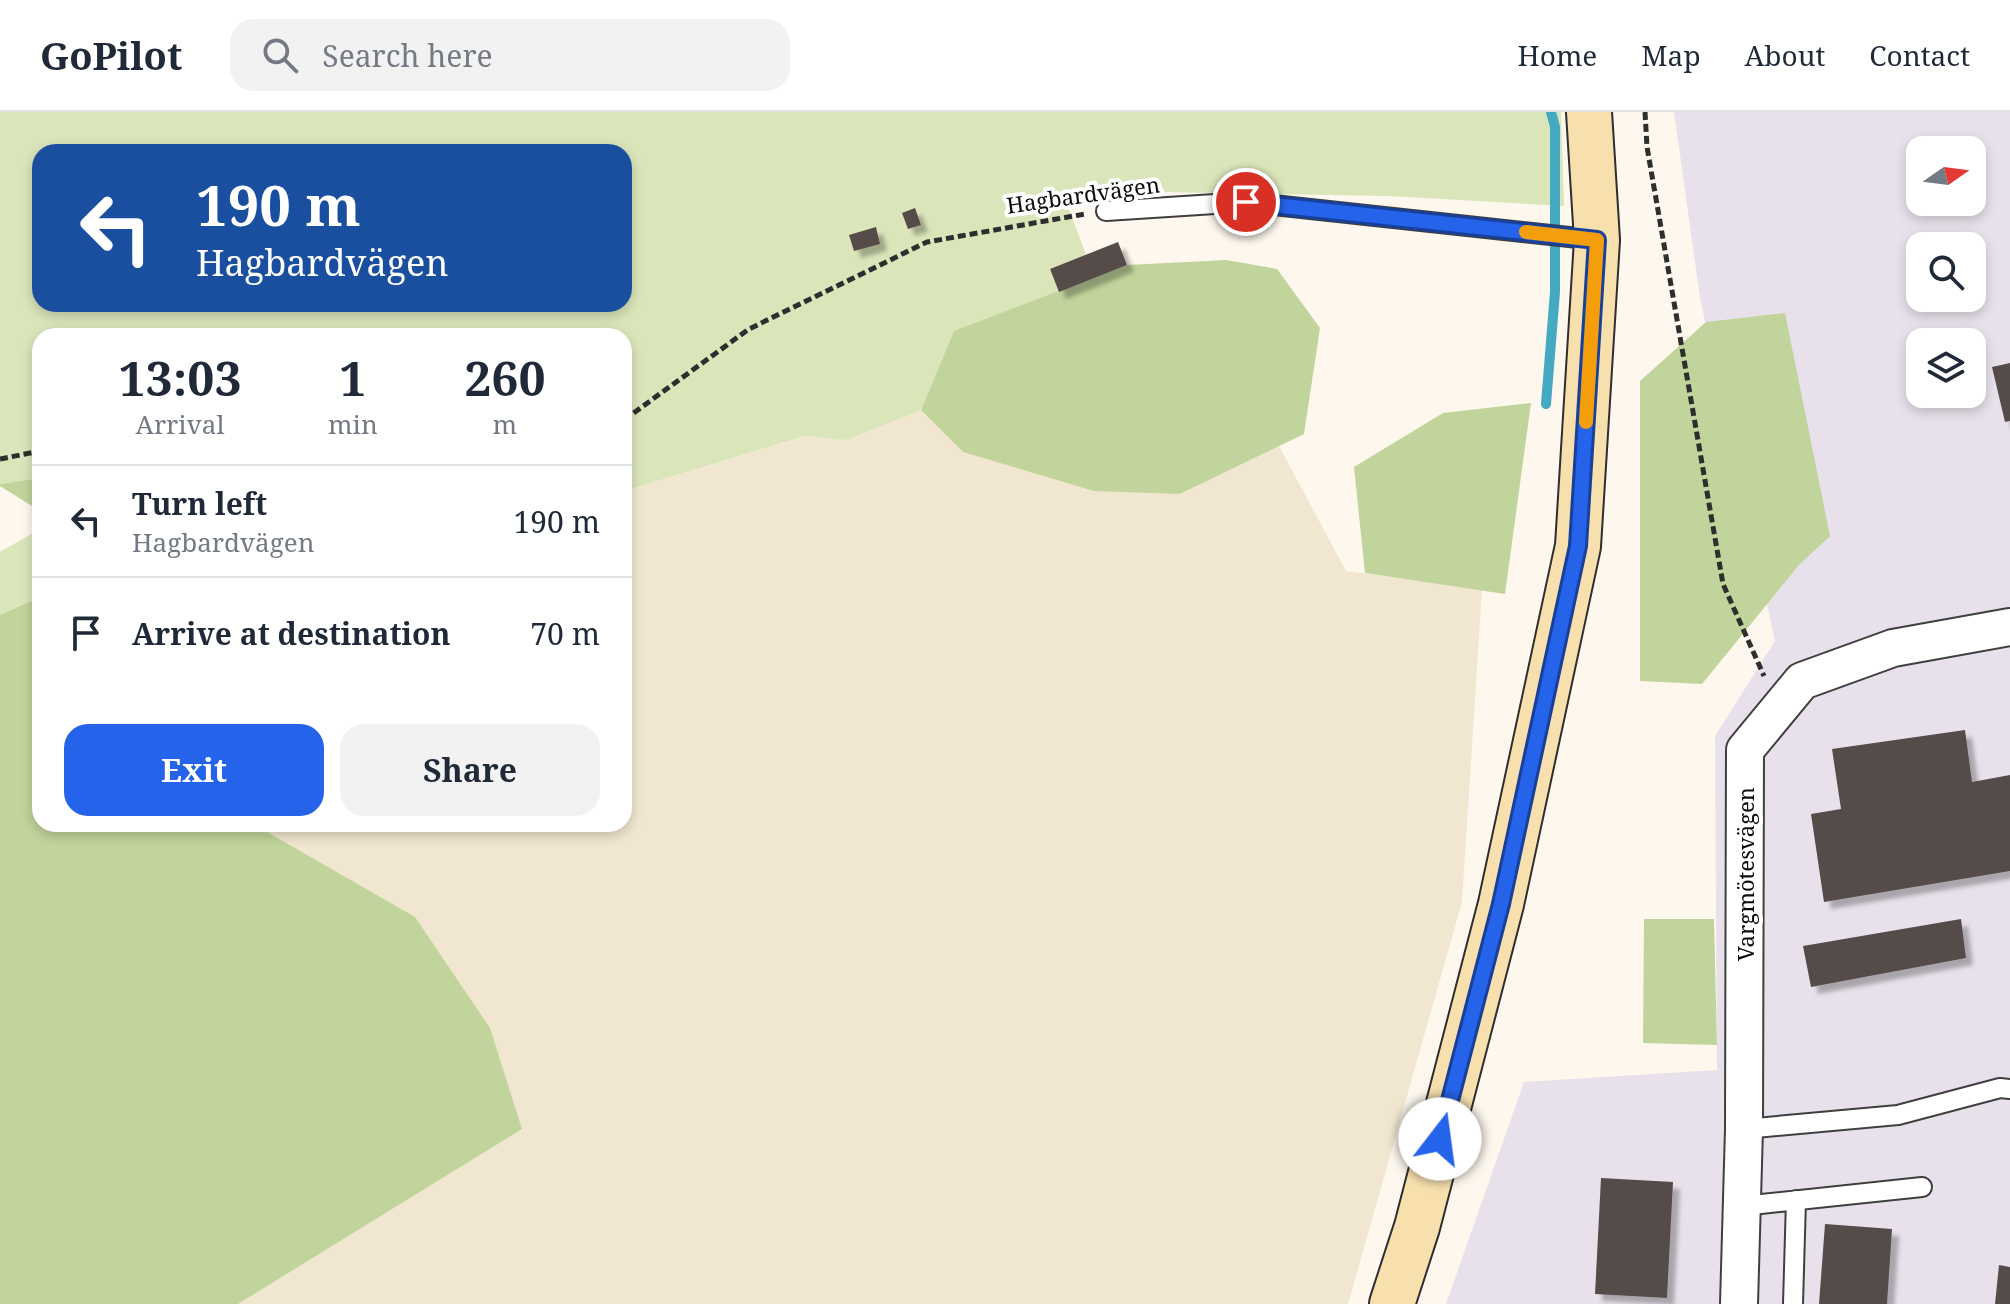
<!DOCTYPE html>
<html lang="en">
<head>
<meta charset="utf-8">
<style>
	:root { --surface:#fff; --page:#f2f2f3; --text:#1f2937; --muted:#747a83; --line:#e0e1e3; --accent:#2563eb }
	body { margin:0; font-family:"Noto Serif",serif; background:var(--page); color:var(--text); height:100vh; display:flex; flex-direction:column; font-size:30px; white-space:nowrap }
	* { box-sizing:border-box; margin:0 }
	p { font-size:26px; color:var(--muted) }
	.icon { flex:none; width:44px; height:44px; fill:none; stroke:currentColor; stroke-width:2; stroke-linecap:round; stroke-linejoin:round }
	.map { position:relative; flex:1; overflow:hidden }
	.sheet { position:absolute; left:32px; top:216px; width:600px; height:504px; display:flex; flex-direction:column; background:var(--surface); border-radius:24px; box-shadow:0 4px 12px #0003 }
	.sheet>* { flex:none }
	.top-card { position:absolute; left:32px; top:32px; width:600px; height:168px; border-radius:24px; box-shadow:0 4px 12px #0003; background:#1a4fa0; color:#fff; overflow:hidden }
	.needle { width:52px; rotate:76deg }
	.controls { position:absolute; left:1906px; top:24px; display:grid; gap:16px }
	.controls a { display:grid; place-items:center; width:80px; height:80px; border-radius:16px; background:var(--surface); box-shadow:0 4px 12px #0003; font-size:40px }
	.pin { position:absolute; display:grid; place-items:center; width:68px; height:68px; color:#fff; margin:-34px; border:4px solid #fff; border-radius:50%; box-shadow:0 2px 8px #0007 }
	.me { position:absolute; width:88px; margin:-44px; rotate:15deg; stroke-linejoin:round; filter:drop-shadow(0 0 6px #0008) }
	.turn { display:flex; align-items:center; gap:28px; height:168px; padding:0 32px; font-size:36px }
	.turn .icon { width:104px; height:104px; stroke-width:2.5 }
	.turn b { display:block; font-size:56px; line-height:68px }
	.eta { display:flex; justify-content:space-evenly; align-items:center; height:136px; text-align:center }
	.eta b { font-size:48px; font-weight:700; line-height:56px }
	.button { display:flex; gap:16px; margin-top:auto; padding:16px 32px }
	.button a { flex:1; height:92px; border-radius:24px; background:var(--accent); color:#fff; font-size:32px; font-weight:700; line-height:92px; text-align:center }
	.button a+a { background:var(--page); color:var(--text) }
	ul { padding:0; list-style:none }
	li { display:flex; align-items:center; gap:24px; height:112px; padding:0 32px; border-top:2px solid var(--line) }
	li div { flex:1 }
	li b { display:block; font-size:30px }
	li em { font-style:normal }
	header { display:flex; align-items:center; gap:48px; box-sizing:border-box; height:112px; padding:0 40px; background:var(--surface); border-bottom:2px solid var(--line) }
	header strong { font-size:38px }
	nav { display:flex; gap:44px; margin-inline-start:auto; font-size:28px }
	.search { width:560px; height:72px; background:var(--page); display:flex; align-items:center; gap:20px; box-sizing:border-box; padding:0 28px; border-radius:24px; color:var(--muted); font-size:30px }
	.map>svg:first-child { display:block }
</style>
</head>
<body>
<header>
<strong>GoPilot</strong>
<div class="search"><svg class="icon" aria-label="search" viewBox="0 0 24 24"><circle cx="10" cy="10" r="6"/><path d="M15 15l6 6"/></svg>Search here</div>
<nav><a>Home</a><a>Map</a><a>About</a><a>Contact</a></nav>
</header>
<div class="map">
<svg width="2010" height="1192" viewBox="0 0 2010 1192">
	<defs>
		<filter id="shadow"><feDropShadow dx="7" dy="7" stdDeviation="2" flood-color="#0004"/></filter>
	</defs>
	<rect width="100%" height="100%" fill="#fdf7ed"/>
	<path fill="#e8e1eb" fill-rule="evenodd" d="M1674 0H2010V1192H1446L1524 970 1717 958 1715 624 1775 529 1700 186ZM1920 38H1972V90H1920ZM1920 134H1972V186H1920ZM1920 230H1972V282H1920Z"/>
	<path fill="#f1e7d0" d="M921 298 963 340 1180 382 1279 334 1346 459 1482 477 1462 790 1348 1192H238L522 1017 415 806 253 712H624V379L806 324 847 328Z"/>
	<path fill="#dae5ba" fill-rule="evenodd" d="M0 0H1561L1564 94 1388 84 1107 79 1066 89 1086 143 1050 157 1059 180 954 219 921 298 847 328 805 324 624 379V224H40V366L0 372ZM40 40H624V192H40Z
		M40 417V485L0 503V440Z"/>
	<path fill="#c1d49b" d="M1226 148 1277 157 1320 216 1304 322 1180 382 1094 379 963 340 921 298 954 219 1127 153Z
		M1785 201 1830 424 1799 453 1702 572 1640 569V269L1706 210Z
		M1531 291 1505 482 1365 461 1354 355 1443 301Z
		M40 366V399L0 374V372Z
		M40 485V712H253L415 805 490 916 522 1017 238 1192H0V503Z
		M1644 807H1714L1717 933 1643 931Z"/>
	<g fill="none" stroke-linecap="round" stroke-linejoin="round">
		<path stroke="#44aac1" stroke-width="10" d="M1546 292 1555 180V15L1551 0"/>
	</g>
	<path fill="#544c4a" filter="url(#shadow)" d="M915 96 921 113 908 117 902 101Z
		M876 115 880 132 854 139 849 123Z
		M1118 130 1127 153 1059 180 1050 157Z
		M2010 251V309L2005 310 1992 255Z
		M1965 618 1972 670 2010 663V759L1824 790 1811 702 1841 697 1832 637Z
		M1961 807 1966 846 1811 875 1803 834Z
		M1601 1066 1673 1070 1667 1186 1595 1182Z
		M1825 1112 1892 1117 1887 1192H1819Z
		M1999 1153 2010 1155V1192H1995Z"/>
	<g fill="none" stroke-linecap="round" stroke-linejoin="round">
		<defs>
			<path id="lane" d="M1106 99 1246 90 1597 128
				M1744 1017 1898 1003 2000 976 2010 977
				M1742 1094 1922 1075
				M1793 1192 1796 1088"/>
			<path id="street" d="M1739 1192 1744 1017 1745 638 1802 569 1893 536 2010 515"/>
			<path id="secondary" d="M1392 1192 1417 1115 1501 792 1578 434 1597 128 1589 0"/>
		</defs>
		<use href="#lane" stroke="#3f3f3f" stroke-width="22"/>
		<use href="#street" stroke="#3f3f3f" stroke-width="40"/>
		<use href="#secondary" stroke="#2e2e2e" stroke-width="48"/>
		<path stroke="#2e2e2e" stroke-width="5" stroke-dasharray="8 4" stroke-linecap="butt" d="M1645 0 1647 35 1723 472 1764 564
			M624 308 749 217 927 130 1085 102
			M0 347 40 339"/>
		<use href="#lane" stroke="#fff" stroke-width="18"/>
		<use href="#street" stroke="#fff" stroke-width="36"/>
		<use href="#secondary" stroke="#f8e0ae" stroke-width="44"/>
	</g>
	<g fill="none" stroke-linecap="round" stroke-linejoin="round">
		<defs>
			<path id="route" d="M1246 90 1597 128 1578 434 1501 792 1440 1027"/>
		</defs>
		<use href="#route" stroke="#184099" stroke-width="20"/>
		<use href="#route" stroke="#2563eb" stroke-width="14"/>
		<path stroke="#f59e0b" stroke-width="14" d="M1526 120 1597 128 1586 310"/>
	</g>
	<g text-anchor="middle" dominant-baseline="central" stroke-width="8" stroke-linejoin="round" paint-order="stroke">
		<g font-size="22" fill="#0c0c0c" stroke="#fff">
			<text transform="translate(1083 82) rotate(-8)">Hagbardvägen</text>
			<text transform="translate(1745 762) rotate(-90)">Vargmötesvägen</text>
		</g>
	</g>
</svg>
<div class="controls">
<a><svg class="needle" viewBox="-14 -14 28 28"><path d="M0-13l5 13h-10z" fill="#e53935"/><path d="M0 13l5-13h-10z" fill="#747a83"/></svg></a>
<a><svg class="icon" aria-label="search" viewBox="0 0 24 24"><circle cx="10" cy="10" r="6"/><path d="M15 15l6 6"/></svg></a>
<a><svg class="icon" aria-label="layers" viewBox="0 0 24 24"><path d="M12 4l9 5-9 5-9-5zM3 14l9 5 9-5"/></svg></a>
</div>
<div class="pin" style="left:1246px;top:90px;background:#d93025"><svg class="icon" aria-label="arrive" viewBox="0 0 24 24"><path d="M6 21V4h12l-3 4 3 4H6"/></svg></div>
<svg class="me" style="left:1440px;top:1027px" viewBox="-20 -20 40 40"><circle r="19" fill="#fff"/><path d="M0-13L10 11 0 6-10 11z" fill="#2563eb"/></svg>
<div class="top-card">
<div class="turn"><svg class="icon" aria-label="left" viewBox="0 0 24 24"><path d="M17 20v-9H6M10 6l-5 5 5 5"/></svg><div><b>190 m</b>Hagbardvägen</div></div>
</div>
<section class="sheet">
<div class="eta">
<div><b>13:03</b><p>Arrival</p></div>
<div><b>1</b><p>min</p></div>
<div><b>260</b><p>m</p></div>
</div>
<ul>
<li><svg class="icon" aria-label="left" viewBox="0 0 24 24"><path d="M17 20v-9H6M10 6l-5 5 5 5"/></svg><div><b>Turn left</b><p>Hagbardvägen</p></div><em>190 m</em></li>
<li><svg class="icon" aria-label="arrive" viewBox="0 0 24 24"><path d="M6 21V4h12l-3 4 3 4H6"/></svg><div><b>Arrive at destination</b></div><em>70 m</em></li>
</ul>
<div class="button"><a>Exit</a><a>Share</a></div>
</section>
</div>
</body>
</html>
